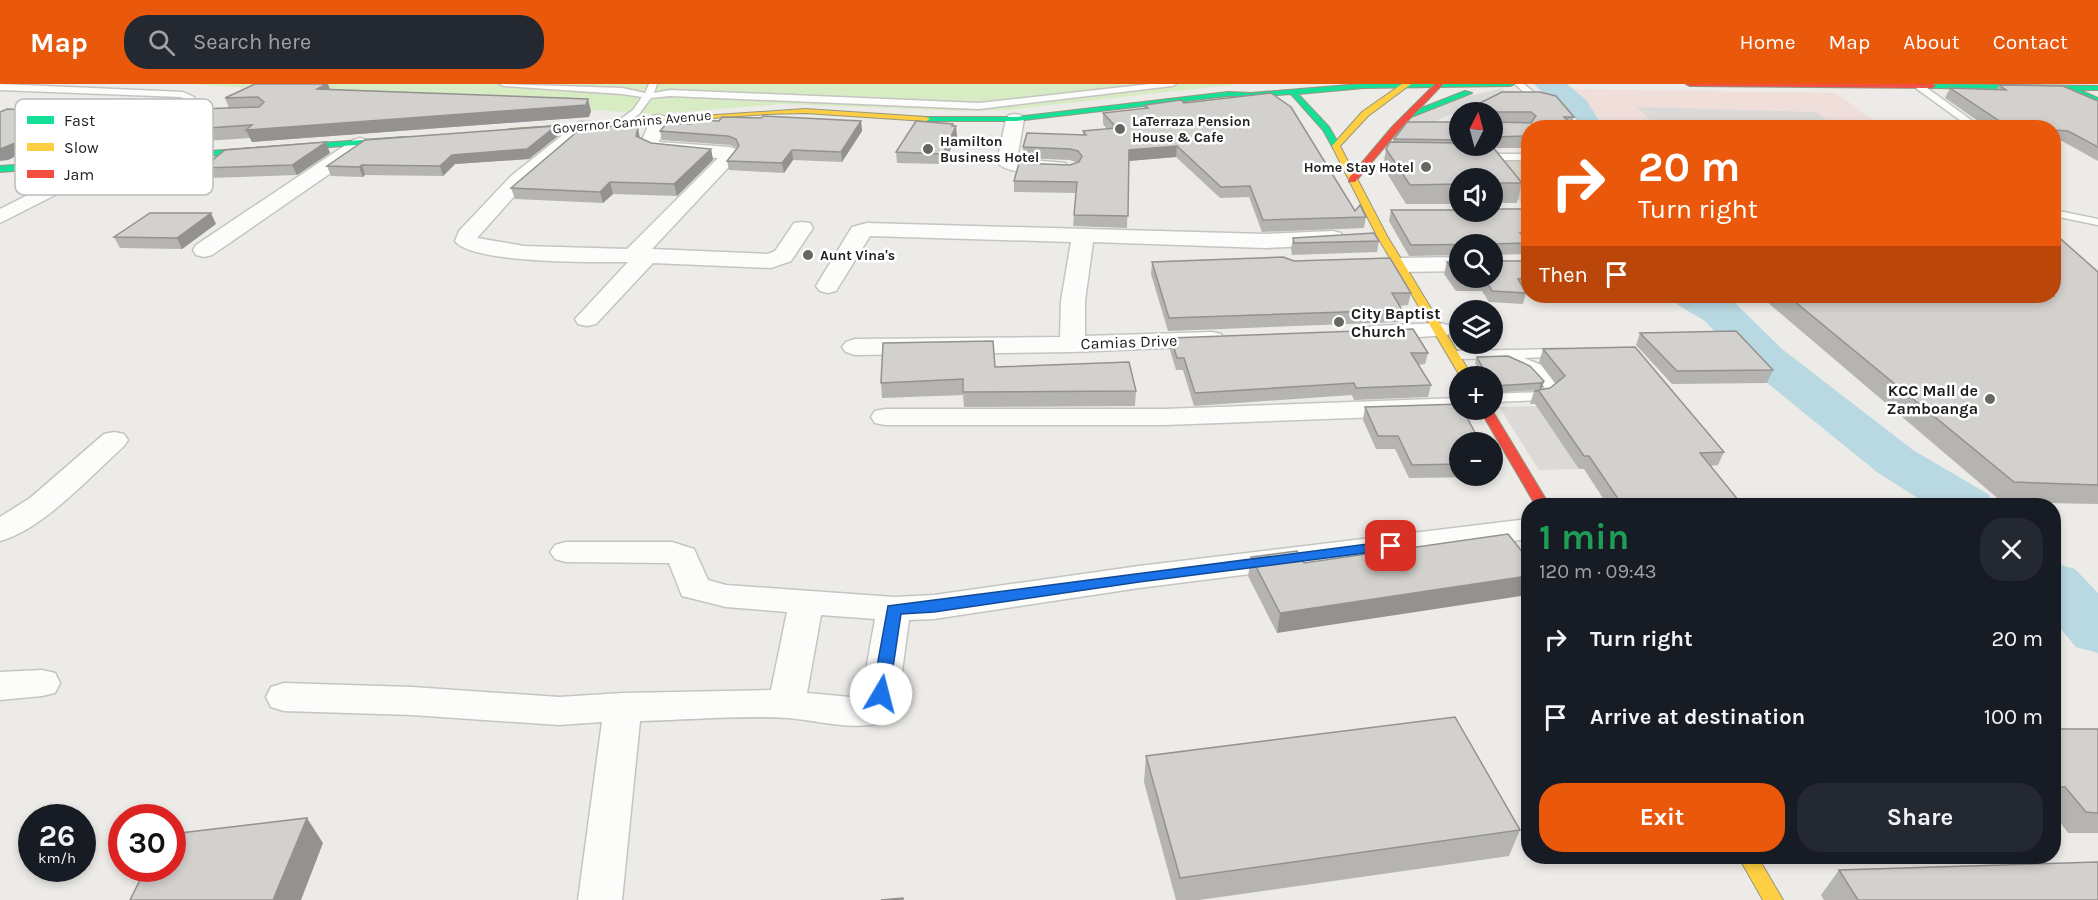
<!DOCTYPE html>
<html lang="en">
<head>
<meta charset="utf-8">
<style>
	:root { --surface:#171b24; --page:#242831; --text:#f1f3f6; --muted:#9ea1a6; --accent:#ea580c }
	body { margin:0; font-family:Karla,sans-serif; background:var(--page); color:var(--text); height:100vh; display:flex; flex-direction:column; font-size:22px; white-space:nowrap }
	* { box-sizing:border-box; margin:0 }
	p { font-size:20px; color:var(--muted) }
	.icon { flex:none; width:33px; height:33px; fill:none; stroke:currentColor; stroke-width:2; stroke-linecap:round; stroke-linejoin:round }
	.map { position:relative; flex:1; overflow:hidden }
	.drawer { position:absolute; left:1521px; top:414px; width:540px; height:366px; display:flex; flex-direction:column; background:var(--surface); border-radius:24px; box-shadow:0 3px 9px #0003 }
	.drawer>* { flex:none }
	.guide { position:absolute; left:1521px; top:36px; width:540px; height:183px; border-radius:24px; box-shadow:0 3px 9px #0003; background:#ea580c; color:#fff; overflow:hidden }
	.needle { width:39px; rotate:6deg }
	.controls { position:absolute; left:1449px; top:18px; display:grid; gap:12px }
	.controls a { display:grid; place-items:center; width:54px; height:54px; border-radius:50%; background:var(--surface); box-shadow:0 3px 9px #0003; font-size:30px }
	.speed { position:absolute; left:18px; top:720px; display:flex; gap:12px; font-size:30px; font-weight:700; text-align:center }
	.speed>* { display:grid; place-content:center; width:78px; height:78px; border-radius:50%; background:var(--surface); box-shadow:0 3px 9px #0003; line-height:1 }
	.speed small { font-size:15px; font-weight:400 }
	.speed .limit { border:9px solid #d22; background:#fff; color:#111 }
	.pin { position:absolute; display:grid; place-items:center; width:51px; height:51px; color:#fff; margin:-26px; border-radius:12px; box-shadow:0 3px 9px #0006 }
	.me { position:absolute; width:66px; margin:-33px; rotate:8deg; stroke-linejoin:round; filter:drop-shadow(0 0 4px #0008) }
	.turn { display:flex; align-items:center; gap:21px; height:126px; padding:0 18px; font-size:27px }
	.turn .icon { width:78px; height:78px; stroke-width:2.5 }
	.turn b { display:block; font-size:42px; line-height:51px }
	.then { display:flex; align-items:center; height:57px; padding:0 18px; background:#0003; gap:12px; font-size:22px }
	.round { display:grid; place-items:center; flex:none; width:63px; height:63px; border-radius:24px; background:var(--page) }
	.overview { display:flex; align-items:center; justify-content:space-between; height:102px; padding:0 18px }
	h1 { font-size:36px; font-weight:700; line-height:45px; color:#1e9e55 }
	.primary-button { display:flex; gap:12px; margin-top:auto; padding:12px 18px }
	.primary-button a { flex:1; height:69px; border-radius:24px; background:var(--accent); color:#fff; font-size:24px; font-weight:700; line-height:69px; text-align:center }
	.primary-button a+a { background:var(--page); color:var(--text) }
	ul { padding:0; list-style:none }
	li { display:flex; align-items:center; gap:18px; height:78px; padding:0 18px }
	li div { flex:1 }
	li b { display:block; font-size:22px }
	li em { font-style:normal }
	header { display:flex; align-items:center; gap:36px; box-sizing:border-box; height:84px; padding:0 30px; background:var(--accent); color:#fff }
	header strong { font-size:28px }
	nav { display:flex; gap:33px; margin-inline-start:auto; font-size:21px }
	.search { width:420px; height:54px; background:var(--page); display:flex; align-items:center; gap:15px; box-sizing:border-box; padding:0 21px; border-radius:24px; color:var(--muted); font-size:22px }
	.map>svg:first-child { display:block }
</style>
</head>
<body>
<header>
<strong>Map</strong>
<div class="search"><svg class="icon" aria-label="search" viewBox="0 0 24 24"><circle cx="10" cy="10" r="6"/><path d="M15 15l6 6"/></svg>Search here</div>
<nav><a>Home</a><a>Map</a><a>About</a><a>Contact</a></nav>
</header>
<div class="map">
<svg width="2098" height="816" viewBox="0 0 2098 816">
	<rect width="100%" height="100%" fill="#edebe7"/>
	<path fill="#f0dedb" d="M1573 5 1836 9 1883 43H1607Z"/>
	<path fill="#dbdad8" d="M1502 4 1509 13 1480 19 1440 35 1432 41H1405L1416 31 1461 14Z
		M1637 23 1816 28 1835 43H1657Z
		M1558 322 1579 385 1539 386 1499 323Z"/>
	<path fill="#d6d6c8" d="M1488 77H1528V120H1522Z"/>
	<path fill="#d8ecc4" d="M189 0H1238L1008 26 962 27 783 20 656 30Z"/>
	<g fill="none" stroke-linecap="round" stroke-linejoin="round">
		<path fill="#b8d8e2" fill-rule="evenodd" d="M1534 0H1567L1586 16 1604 44H1571L1562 28Z
			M1672 212H1723L1735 219 1782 265 1913 366 1988 410 1996 422H1930L1877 388 1750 285 1705 237 1678 221Z
			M2054 479 2075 485 2098 509V569L2076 563 2054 537Z"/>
		<defs>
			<path id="lane" d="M0 0 183 8 194 13 195 19 166 39 163 38V34L187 16 181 13 0 6Z
				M500 0 622 4 645 9 649 0H657L654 9 670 6 979 19 1150 0H1176L1172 2 979 25 670 12 651 14 639 30 621 42 617 39 618 37 633 26 642 13 622 10 504 2Z
				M1515 0H1524L1537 11 1560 17 1583 44H1574L1554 21 1531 15Z
				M1920 0 1923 1 1982 44H1971L1917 5 1916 3Z
				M140 47 148 49 87 81 79 79Z
				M1528 70V76H1481L1476 73 1481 70Z
				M2054 126 2098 135V141L2054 132Z
				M1561 265 1565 266 1567 269 1565 272 1524 274 1541 281 1559 305 1543 316 1492 318V310L1540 308 1545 304C1533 286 1529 283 1508 279V274L1454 275 1448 271 1454 267Z"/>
			<path id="street" d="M1015 30 1021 31 1024 35 1017 75 1065 79 1068 83 1065 87C1050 91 1006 91 997 78L1006 35 1009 31Z
				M658 31 664 32 667 36 659 58 729 63 736 65 739 72 652 165 768 170 775 167 794 139 802 138 810 139 813 144 791 177 771 184 653 179 596 240 587 242 578 240 575 235 628 178C598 178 471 180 455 157L459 147 511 92 579 38H591L594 42 591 46 525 100 477 154 524 162 627 165 718 74C701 72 649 73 640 61L652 32Z
				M360 54 367 56 369 60 367 64 212 171 204 173 196 171 193 166 196 161 353 56Z
				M107 71 114 73 117 77 114 81 0 139V125Z
				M867 139 1265 150 1333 147 1341 149 1344 154 1341 159 1333 161 1265 164 1093 158 1085 217V252L1212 248 1221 250 1224 255 1221 260 1212 262 1072 268 855 271 846 268 842 263 846 258 855 255 1060 253 1061 217 1071 158 870 152 836 207 828 209 820 207 816 202 852 143Z
				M1460 173V187L1400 188 1392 186 1389 181 1392 176 1400 174Z
				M1439 239 1448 241 1451 246 1448 251 1373 256 1364 254 1361 249 1364 244 1373 242Z
				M1460 314V326H1471L1470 328 1460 330 1165 341H885L875 339 871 333 875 327 885 325H1165Z
				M114 348 124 350 128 356 124 362C91 392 42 446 0 457V433L30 414 104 350Z
				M1528 435V455L1139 504 934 535 909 536 899 610 888 637C854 648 822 637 788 634 742 631 687 636 640 637L622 816H578L602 638 559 641 412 631 284 627 271 623 266 613 271 603 284 599 412 603 559 613 623 609 771 606 787 528 726 523 682 512 669 479 566 478 555 475 550 468 555 461 566 458H672L694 465 708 496 726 501 894 513 934 511 1139 482ZM821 531 875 535 861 614 807 609Z
				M42 586 55 589 60 599 55 609 42 612 0 616V588Z"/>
			<path id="fast" d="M1361 0H1514L1510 2 1364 4 1298 10 1329 43 1340 62 1336 65 1333 64 1323 46 1291 10 1251 13 1228 12 1015 37H926L922 35 926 33H1015L1228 8 1251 9Z
				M1931 0 2098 2V6H2080L2098 14V19L2067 6 1932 4 1928 2Z
				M1465 7 1472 9 1411 33 1404 31Z
				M405 53 409 55 408 57 0 88V82Z"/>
			<path id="slow" d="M1402 0H1411L1368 32 1340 62 1387 152 1472 292H1460L1377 152 1332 62 1362 28Z
				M805 25 926 33 930 35 926 37 805 29 766 30 510 49 506 47 510 45Z
				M1738 772H1757L1783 816H1763Z"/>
			<path id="jam" d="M1435 0H1443L1398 47 1355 98H1349V94L1392 43Z
				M1686 0H1933L1936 2 1932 4 1690 2Z
				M1480 326H1492L1550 422H1536Z"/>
		</defs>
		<use href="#lane" stroke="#c5c4c3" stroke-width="3"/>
		<use href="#street" stroke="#c5c4c3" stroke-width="3"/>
		<use href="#fast" stroke="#95977e" stroke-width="2"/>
		<use href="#slow" stroke="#95977e" stroke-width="2"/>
		<use href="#jam" stroke="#95977e" stroke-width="2"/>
		<use href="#lane" fill="#fcfcfb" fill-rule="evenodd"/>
		<use href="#street" fill="#fcfcfb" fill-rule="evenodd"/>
		<use href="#fast" fill="#16e098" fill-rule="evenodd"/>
		<use href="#slow" fill="#ffcf43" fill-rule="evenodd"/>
		<use href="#jam" fill="#f24e42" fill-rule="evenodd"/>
	</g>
	<path fill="#b5b4b1" d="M1999 1 2098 17V77L2062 57H2054V44H1988L1945 14 1950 4 1997 5Z
		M330 5 591 27 589 33 252 58 250 54 128 62 124 52 101 64 22 69 8 76 0 28 92 29 159 21 163 30 229 24 225 14Z
		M1502 8 1574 33 1572 40 1528 44V64H1494L1522 99 1517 119H1492V94H1460V120H1406L1383 83 1386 65 1393 58 1394 55 1460 38V62H1492V28Z
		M1145 21 1366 133 1364 144 1262 148 1249 113 1220 114 1176 73 1129 77 1127 144 1073 142 1076 109 1014 108V97L1078 79 1070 76 1023 74V63L1083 51V47L1107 45 1103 40V29L1144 25Z
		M719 37H861L862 47 842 78 793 76 784 89 729 86 727 77 738 64 730 61 662 56 660 47 691 40Z
		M556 42 558 52 529 75 455 80 443 92 365 91 363 93 331 92 327 82Z
		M953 42 957 52 943 80 897 79 896 68Z
		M640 54 651 59 711 65 713 76 677 112 613 110 603 119 515 115 511 104Z
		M330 69 297 91 208 94 203 84Z
		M1528 125V165L1527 170 1493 171V177H1528V206H1524L1526 209 1523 220 1489 218 1482 207H1456L1444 190 1447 178 1460 194 1492 160H1460V171L1409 172 1389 137 1391 126Z
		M216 140 182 165 120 164 114 153Z
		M1293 154 1379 157 1377 168 1292 171 1291 165Z
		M1294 177 1411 209 1408 221 1399 222 1402 226 1399 238 1168 247 1151 190 1152 178Z
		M2098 188V420L2002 418 1760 212H2054Z
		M1640 249 1773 286 1767 299 1672 300 1636 261Z
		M1171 254 1428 269 1425 280 1418 281 1431 301 1428 313 1354 316 1352 311 1194 322 1183 286H1176L1170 266Z
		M1543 265 1724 368 1718 381 1710 382 1743 422H1608L1584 385H1579L1535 320H1530L1534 307 1550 304 1556 299 1539 278Z
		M1477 273 1544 297 1542 304 1539 306 1492 309V292H1482L1475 279Z
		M995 283 1136 307 1135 322 964 323 963 311 882 314 881 299Z
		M1365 323 1460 358V392H1487L1486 393 1409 394 1395 365H1376L1363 336Z
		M1297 467 1277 549 1248 492 1251 473Z
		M2054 645H2098V749H2068L2054 730Z
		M1146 672 1520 746 1509 772 1199 816H1176L1144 698Z
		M1839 786 2098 816H1824L1821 811Z"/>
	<path fill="#949290" d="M326 0H328L332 10 317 5Z
		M588 15 591 27 589 33 252 58 246 46Z
		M159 21 164 32 122 50 124 52 101 64 96 53Z
		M861 37 862 47 842 78 841 68Z
		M953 40V48L956 42 957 52 943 80V70Z
		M556 42 558 52 529 75 455 80 443 92 440 82 452 71Z
		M638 44 640 55 636 52Z
		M326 58 330 69 297 91 292 81Z
		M15 59 22 69 8 76 0 77V65Z
		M1177 62 1176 73 1128 77 1129 66Z
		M711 65 713 76 677 112 674 100Z
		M792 66 793 76 784 89 782 79Z
		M362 81 365 91 363 93 359 83Z
		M610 98 613 110 603 119 600 108Z
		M211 129 216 140 182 165 177 154Z
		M1544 297 1542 304 1539 306 1541 299Z
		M1528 492V511L1277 549 1280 529Z
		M307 734 323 759 301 816H273Z"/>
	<path fill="#d3d1ce" stroke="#949290" stroke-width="1.5" d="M255 0H326L317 5 588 15 586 21 246 46 252 41 122 50 170 26 259 23 264 18 258 13 225 14Z
		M1999 1 2063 2 2098 17V63L2068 47 2054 46V44H2010L1950 4 2006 6Z
		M1502 8H1540L1556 12 1574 33H1564L1576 44H1528V52L1492 53V31L1493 38 1531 39 1536 32 1531 28H1495L1492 31V28H1462Z
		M1271 9 1291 23 1355 127 1360 121 1366 133 1263 136 1250 102 1221 103 1177 62 1129 66 1128 132 1074 131 1077 98 1014 97 1019 79 1070 81 1079 78 1082 72 1078 67 1070 65 1023 63 1027 49 1086 51 1083 47 1117 44 1103 29 1148 24 1145 21 1181 16 1184 19Z
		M118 19 159 21 96 53 15 59 0 65V28L7 25 92 29Z
		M763 32 861 37 841 68 792 66 782 79 727 77 739 62 736 55 728 52 660 47 667 39 691 40 694 36 719 37 722 33 761 34Z
		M916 37 953 40 952 42H956L943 70 896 68Z
		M1407 38H1460V56L1394 55Z
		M585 41 638 44 636 52 651 59 711 65 674 100 610 98 600 108 511 104Z
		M556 42 527 65 452 71 440 82 362 81 359 83 327 82 365 56Z
		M326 58 292 81 203 84 225 66Z
		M1390 58 1460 59V62H1492L1522 99H1497L1495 106H1492V94H1460V100L1410 101 1386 65Z
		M1492 125H1528V149H1520L1528 157V159L1493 160V177H1528V194L1518 195 1526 209 1492 207 1485 195 1459 196 1447 178H1460V194H1492V160L1411 161 1391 126H1460V128H1492Z
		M150 129H211L177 154 114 153Z
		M1374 149 1379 157 1294 159 1293 154Z
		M2054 149 2098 188V401L2014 398 1788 212H2054Z
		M1283 173 1294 177 1390 174 1411 209H1392L1402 226 1169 234 1152 178Z
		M1413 245 1428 269H1411L1431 301 1356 304 1354 299 1195 309 1184 274H1177L1171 254Z
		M1736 247 1773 286 1677 287 1640 249Z
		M993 257 995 283 1129 278 1136 307 963 308V295L881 299 883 259Z
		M1635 263 1724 368 1700 369 1743 422H1623L1589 372H1584L1539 307H1534L1550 304 1565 292 1543 265Z
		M1508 272 1530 282 1544 297 1541 299 1492 302V292H1487L1477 273Z
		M1460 320V326H1463L1480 358H1460V380L1412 381 1398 352H1378L1365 323Z
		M1508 450 1528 475V492L1280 529 1251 473 1297 467 1304 479Z
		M1455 633 1520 746 1180 794 1146 672Z
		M2054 645H2098V729L2086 728 2065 703H2054Z
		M307 734 273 816H130L146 784H172V750Z
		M2098 778V816H1858L1839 786Z
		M903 814V816H881Z"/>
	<path fill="#1a73e8" stroke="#114b97" stroke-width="1.5" d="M1391 457 1396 459 1398 462 1396 465 1139 498 934 528 901 530 889 610 887 615 881 616 875 615 872 610 888 522Z"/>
	<g fill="#666664" stroke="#fff" stroke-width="2">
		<circle cx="1120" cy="45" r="6"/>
		<circle cx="928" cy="65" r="6"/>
		<circle cx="1426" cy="83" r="6"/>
		<circle cx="808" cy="171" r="6"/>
		<circle cx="1339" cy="238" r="6"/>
		<circle cx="1990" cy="315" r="6"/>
	</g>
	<g text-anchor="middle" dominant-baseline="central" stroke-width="5" stroke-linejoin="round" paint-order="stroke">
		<g font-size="14" font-weight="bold" fill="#1e1e1e" stroke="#fff" text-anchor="start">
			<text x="1132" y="37">LaTerraza Pension<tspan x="1132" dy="16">House &amp; Cafe</tspan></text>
			<text x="940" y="57">Hamilton<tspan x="940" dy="16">Business Hotel</tspan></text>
			<text x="1414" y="83" text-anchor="end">Home Stay Hotel</text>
			<text x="820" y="171">Aunt Vina's</text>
		</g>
		<g font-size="14" fill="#1e1e1e" stroke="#fff">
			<text transform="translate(632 38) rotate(-5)">Governor Camins Avenue</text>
		</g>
		<g font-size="16" font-weight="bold" fill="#1e1e1e" stroke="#fff" text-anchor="start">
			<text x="1351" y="229">City Baptist<tspan x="1351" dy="18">Church</tspan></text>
			<text x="1978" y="306" text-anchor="end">KCC Mall de<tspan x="1978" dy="18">Zamboanga</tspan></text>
		</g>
		<g font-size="16" fill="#1e1e1e" stroke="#fff">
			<text transform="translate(1129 258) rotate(-2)">Camias Drive</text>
		</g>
	</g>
	<rect x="15" y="15" width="198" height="96" rx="9" fill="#fff" stroke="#bcbcbc" stroke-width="1.5"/>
	<rect x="27" y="32" width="27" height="8" fill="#16e098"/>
	<rect x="27" y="59" width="27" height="8" fill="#ffcf43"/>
	<rect x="27" y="86" width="27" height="8" fill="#f24e42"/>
	<g font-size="16" fill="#1e1e1e">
		<text x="64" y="42">Fast</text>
		<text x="64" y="69">Slow</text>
		<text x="64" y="96">Jam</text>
	</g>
</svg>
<div class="controls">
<a><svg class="needle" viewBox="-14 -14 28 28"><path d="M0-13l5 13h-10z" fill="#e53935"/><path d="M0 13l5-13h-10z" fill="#9ea1a6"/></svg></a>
<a><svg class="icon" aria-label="sound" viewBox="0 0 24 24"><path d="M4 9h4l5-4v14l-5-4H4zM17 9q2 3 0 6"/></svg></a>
<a><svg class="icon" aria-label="search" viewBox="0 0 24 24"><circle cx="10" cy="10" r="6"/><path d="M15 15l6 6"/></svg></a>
<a><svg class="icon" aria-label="layers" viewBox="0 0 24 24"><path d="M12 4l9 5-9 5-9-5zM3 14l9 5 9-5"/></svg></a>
<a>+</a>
<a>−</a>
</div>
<div class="speed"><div>26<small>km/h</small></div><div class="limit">30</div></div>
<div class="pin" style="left:1391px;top:462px;background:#d93025"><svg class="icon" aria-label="arrive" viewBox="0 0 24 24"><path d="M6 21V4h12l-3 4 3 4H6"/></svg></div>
<svg class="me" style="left:881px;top:610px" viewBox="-20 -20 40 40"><circle r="19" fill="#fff"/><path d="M0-13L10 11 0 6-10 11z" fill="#1a73e8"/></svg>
<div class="guide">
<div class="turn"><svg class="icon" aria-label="right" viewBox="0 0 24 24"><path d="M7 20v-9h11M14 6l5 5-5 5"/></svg><div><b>20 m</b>Turn right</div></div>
<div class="then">Then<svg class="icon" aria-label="arrive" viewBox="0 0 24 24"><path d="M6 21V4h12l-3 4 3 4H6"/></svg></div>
</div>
<section class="drawer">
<div class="overview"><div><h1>1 min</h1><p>120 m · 09:43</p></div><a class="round"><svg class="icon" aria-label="close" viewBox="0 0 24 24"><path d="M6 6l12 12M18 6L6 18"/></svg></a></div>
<ul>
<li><svg class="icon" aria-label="right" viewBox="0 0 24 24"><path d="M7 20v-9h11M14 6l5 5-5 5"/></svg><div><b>Turn right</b></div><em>20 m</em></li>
<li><svg class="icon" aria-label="arrive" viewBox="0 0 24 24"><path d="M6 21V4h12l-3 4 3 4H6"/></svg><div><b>Arrive at destination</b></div><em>100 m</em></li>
</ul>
<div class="primary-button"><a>Exit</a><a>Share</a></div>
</section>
</div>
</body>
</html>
